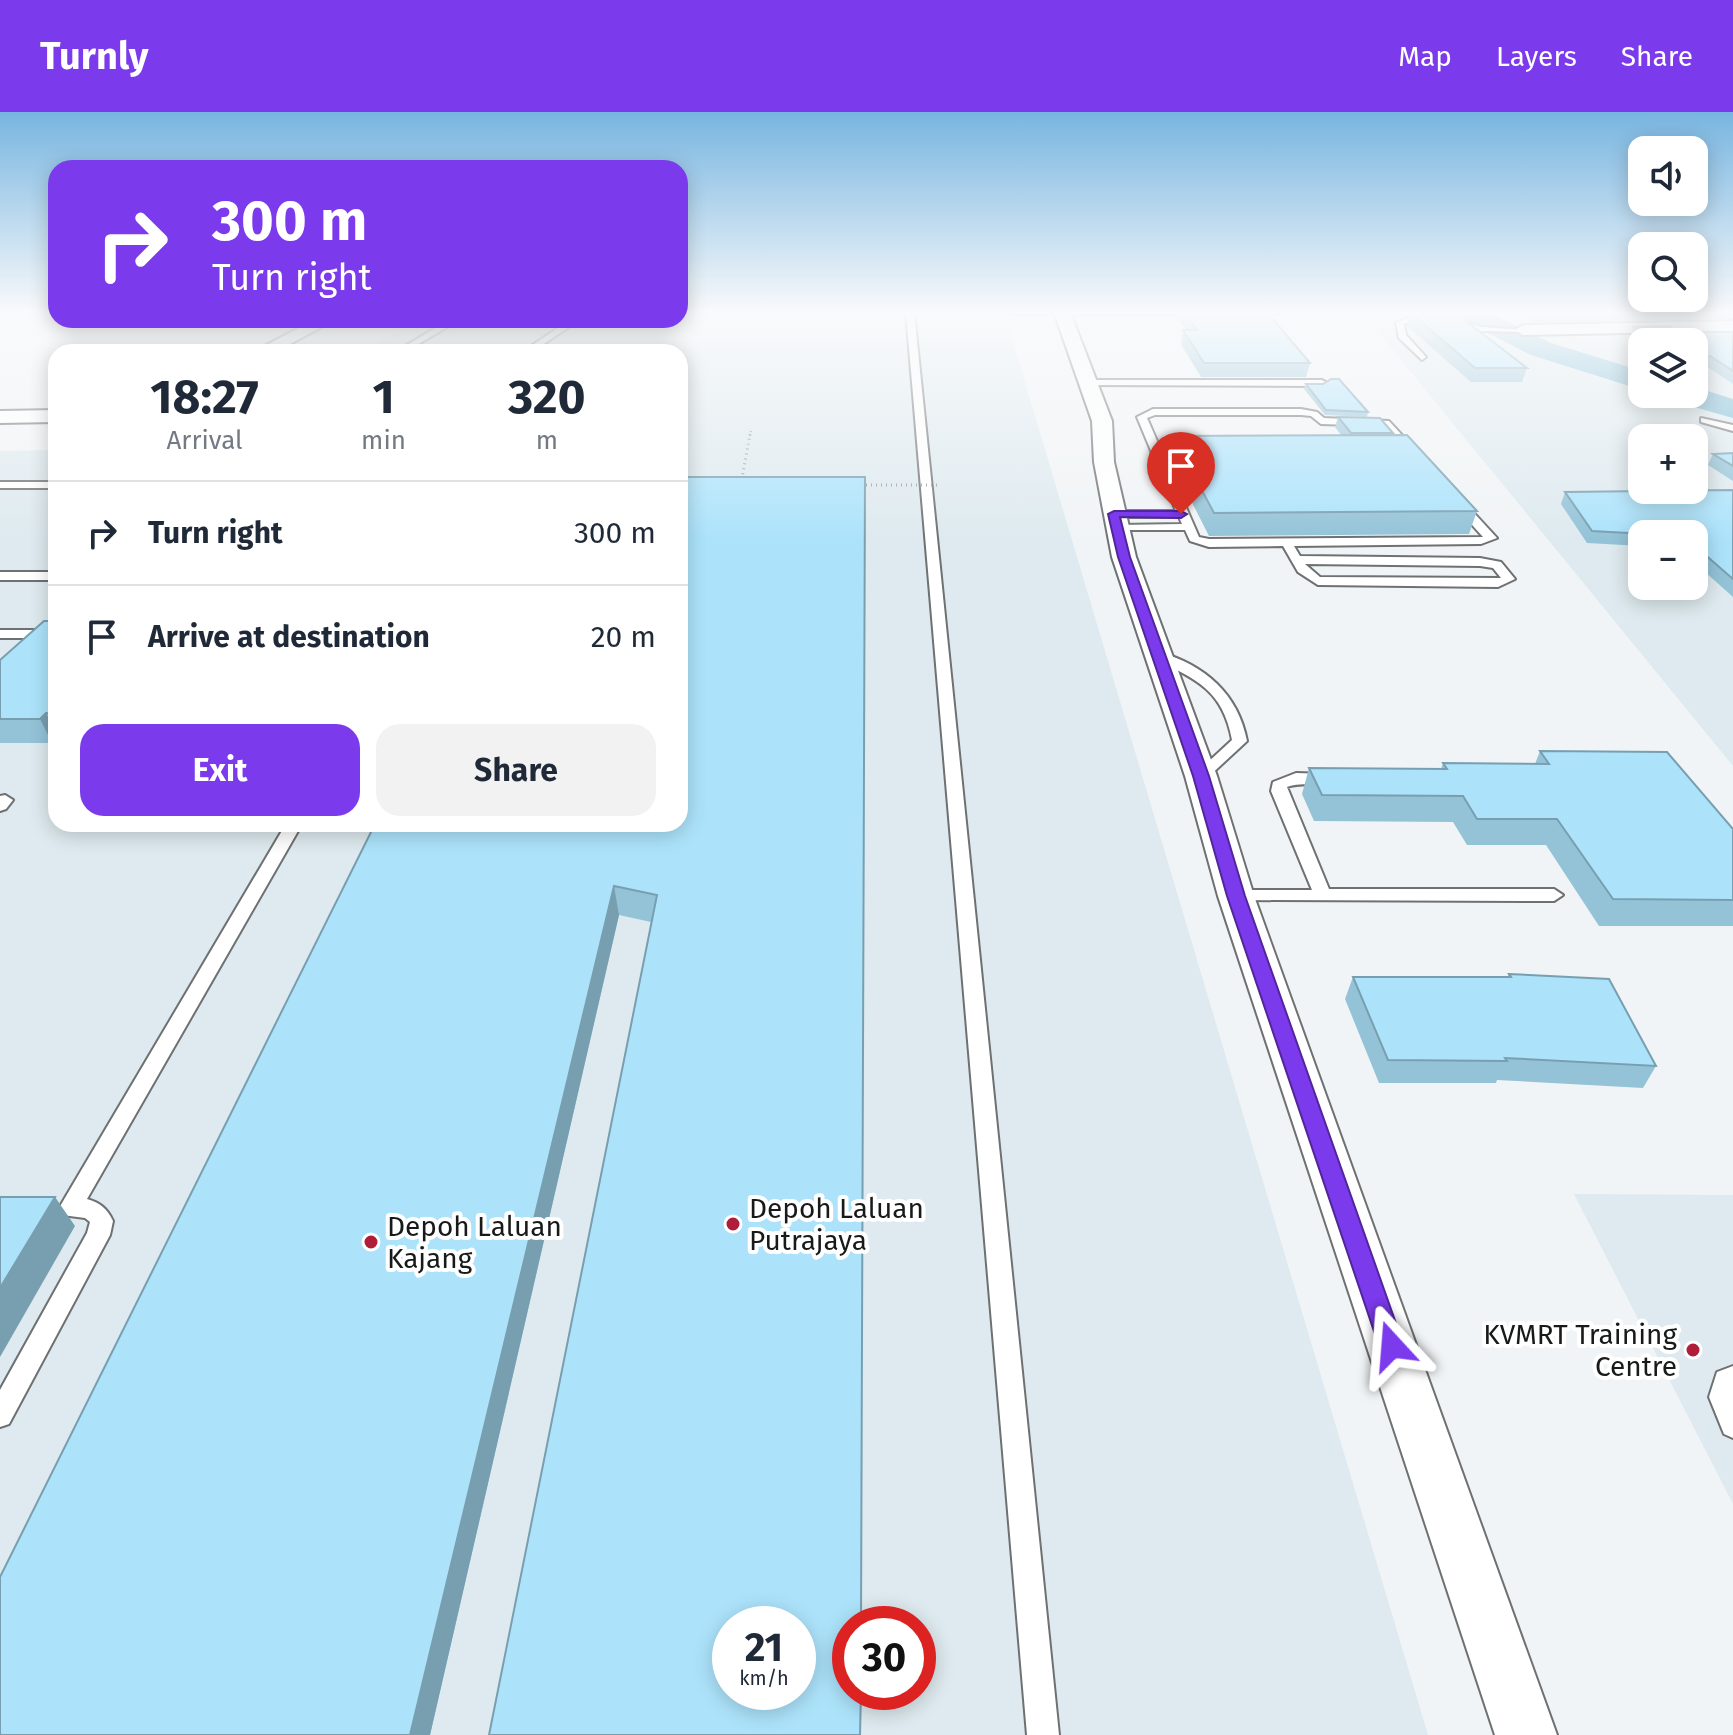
<!DOCTYPE html>
<html lang="en">
<head>
<meta charset="utf-8">
<style>
	:root { --surface:#fff; --page:#f2f2f3; --text:#1f2937; --muted:#747a83; --line:#e0e1e3; --accent:#7c3aed }
	body { margin:0; font-family:"Fira Sans",sans-serif; background:var(--page); color:var(--text); height:100vh; display:flex; flex-direction:column; font-size:30px; white-space:nowrap }
	* { box-sizing:border-box; margin:0 }
	p { font-size:26px; color:var(--muted) }
	.icon { flex:none; width:44px; height:44px; fill:none; stroke:currentColor; stroke-width:2; stroke-linecap:round; stroke-linejoin:round }
	.map { position:relative; flex:1; overflow:hidden }
	.sheet { position:absolute; left:48px; top:232px; width:640px; height:488px; display:flex; flex-direction:column; background:var(--surface); border-radius:24px; box-shadow:0 4px 20px #0003 }
	.sheet>* { flex:none }
	.banner { position:absolute; left:48px; top:48px; width:640px; height:168px; border-radius:24px; box-shadow:0 4px 20px #0003; background:#7c3aed; color:#fff; overflow:hidden }
	.fabs { position:absolute; left:1628px; top:24px; display:grid; gap:16px }
	.fabs a { display:grid; place-items:center; width:80px; height:80px; border-radius:16px; background:var(--surface); box-shadow:0 4px 20px #0003; font-size:40px }
	.speed { position:absolute; left:712px; top:1494px; display:flex; gap:16px; font-size:40px; font-weight:700; text-align:center }
	.speed>* { display:grid; place-content:center; width:104px; height:104px; border-radius:50%; background:var(--surface); box-shadow:0 4px 20px #0003; line-height:1 }
	.speed small { font-size:20px; font-weight:400 }
	.speed .limit { border:12px solid #d22; background:#fff; color:#111 }
	.pin { position:absolute; display:grid; place-items:center; width:68px; height:68px; color:#fff; margin:-82px -34px; border-radius:50% 50% 50% 0; rotate:-45deg; box-shadow:0 0 8px #0007 }
	.pin .icon { rotate:45deg }
	.me { position:absolute; width:88px; margin:-44px; rotate:341deg; stroke-linejoin:round; filter:drop-shadow(0 0 6px #0008) }
	.turn { display:flex; align-items:center; gap:28px; height:168px; padding:0 32px; font-size:36px }
	.turn .icon { width:104px; height:104px; stroke-width:2.5 }
	.turn b { display:block; font-size:56px; line-height:68px }
	.eta { display:flex; justify-content:space-evenly; align-items:center; height:136px; text-align:center }
	.eta b { font-size:48px; font-weight:700; line-height:56px }
	.button { display:flex; gap:16px; margin-top:auto; padding:16px 32px }
	.button a { flex:1; height:92px; border-radius:24px; background:var(--accent); color:#fff; font-size:32px; font-weight:700; line-height:92px; text-align:center }
	.button a+a { background:var(--page); color:var(--text) }
	ul { padding:0; list-style:none }
	li { display:flex; align-items:center; gap:24px; height:104px; padding:0 32px; border-top:2px solid var(--line) }
	li div { flex:1 }
	li b { display:block; font-size:30px }
	li em { font-style:normal }
	header { display:flex; align-items:center; gap:48px; box-sizing:border-box; height:112px; padding:0 40px; background:var(--accent); color:#fff }
	header strong { font-size:38px }
	nav { display:flex; gap:44px; margin-inline-start:auto; font-size:28px }
	.map>svg:first-child { display:block }
</style>
</head>
<body>
<header>
<strong>Turnly</strong>
<nav><a>Map</a><a>Layers</a><a>Share</a></nav>
</header>
<div class="map">
<svg width="1733" height="1623" viewBox="0 0 1733 1623">
	<rect width="100%" height="100%" fill="#f1f4f6"/>
	<path fill="#deeaef" fill-rule="evenodd" d="M680 200H1004L1428 1623H0V339L56 338V712H680V240H360L420 208H680ZM730 1512H798V1580H730ZM850 1512H918V1580H850Z
		M1357 200H1733V654L1379 221ZM1642 230H1694V282H1642ZM1642 326H1694V378H1642ZM1642 422H1694V474H1642Z
		M1574 1082 1733 1083V1392Z"/>
	<g fill="none" stroke-linecap="round" stroke-linejoin="round">
		<path fill="#71b6d4" fill-rule="evenodd" d="M1455 200H1488L1551 231 1642 259V278L1531 243 1459 206Z
			M1695 275 1733 287V306L1673 289 1669 282H1694Z"/>
		<defs>
			<path id="lane" d="M906 200H914L1059 1623H1027Z
				M1008 200H1206L1202 202H1012Z
				M1239 200H1282L1278 202Z
				M1421 200H1432L1481 215 1527 218 1523 220 1480 219 1438 206C1431 213 1414 208 1404 212L1406 223 1426 245 1422 248 1399 226 1396 211 1410 205H1432Z
				M449 208H459L405 240H395Z
				M570 208H579L532 240H522Z
				M1089 268H1322L1327 271 1322 274 1086 273Z
				M1153 297H1301L1317 300 1324 306 1389 309 1497 426 1481 432 1294 434 1300 444 1480 446 1501 450 1515 467 1498 475 1318 473 1298 460 1283 434 1209 435 1190 429 1185 418H1114L1112 416 1118 413 1182 412 1179 405H1114L1108 402 1114 399H1176L1137 305ZM1155 303H1301L1311 304 1321 312 1383 314 1483 425 1209 427 1199 425 1147 306ZM1305 452 1480 454 1493 456 1501 466 1320 465Z
				M1701 306 1733 313V319L1701 310Z
				M0 370H56V376H0Z
				M0 460H56V468H0Z
				M0 518H56V526H0Z
				M1159 540C1205 553 1238 582 1247 629L1206 667 1201 669 1193 664 1232 628C1223 578 1196 567 1154 547L1152 544Z
				M1296 661 1329 662 1337 667C1324 676 1303 669 1287 675L1329 777H1554L1563 783 1554 789 1230 788 1227 784 1236 778H1312L1271 679 1273 670Z
				M5 683 13 688 6 697 0 699V684Z
				M286 712H302L87 1087C100 1091 107 1096 113 1109L110 1123 9 1312 0 1315V1278L87 1121 90 1110 85 1106 62 1103 59 1096Z
				M1733 1254V1326L1724 1322 1709 1285 1717 1260Z"/>
			<path id="street" d="M1054 200H1070L1112 309 1114 350 1136 445 1217 664 1254 784 1557 1623H1495L1218 784 1185 664 1112 445 1094 350 1092 309Z
				M314 208H335L275 240H253Z
				M1733 209V219L1523 223 1515 218 1523 213Z
				M56 298V310L0 311V299Z"/>
		</defs>
		<use href="#lane" stroke="#6e7172" stroke-width="4"/>
		<use href="#street" stroke="#6e7172" stroke-width="4"/>
		<path stroke="#999c9d" stroke-width="2" stroke-dasharray="1 3" stroke-linecap="butt" d="M750 324 751 319"/>
		<path stroke="#999c9d" stroke-width="3" stroke-dasharray="1 4" stroke-linecap="butt" d="M741 372 750 322"/>
		<use href="#lane" fill="#fff" fill-rule="evenodd"/>
		<use href="#street" fill="#fff" fill-rule="evenodd"/>
		<path stroke="#999c9d" stroke-width="3" stroke-dasharray="1 4" stroke-linecap="butt" d="M861 373H940"/>
	</g>
	<path fill="#94c3d8" d="M1178 200H1267L1310 251 1306 265H1201L1181 232 1183 218H1186L1177 205Z
		M1518 200H1733V207L1534 210Z
		M1411 201 1527 256 1522 270H1471L1407 214Z
		M1634 215 1676 220H1733V272L1706 254H1694V230H1642V232L1630 224Z
		M1306 272 1368 300 1367 305 1325 303 1304 277Z
		M1338 305 1393 321 1392 323 1477 399 1469 422 1209 424 1169 345 1173 324 1341 323 1335 315Z
		M1733 341V369L1708 353 1713 342Z
		M865 365 651 810 619 803 430 1623H0Z
		M1733 378V485L1694 450V422H1642V434L1587 431 1561 392 1565 380Z
		M56 509V627L52 631H0V548Z
		M1540 639 1733 717V814H1599L1546 733H1467L1453 710 1314 709 1302 682 1309 656 1441 657 1443 651 1535 652Z
		M1509 862 1656 954 1643 976 1497 968 1496 971H1379L1345 887 1353 865H1507Z"/>
	<path fill="#789fb0" d="M46 601 56 621V627L52 631 40 607Z
		M614 774 619 803 430 1623H410Z
		M55 1085 75 1114 0 1245V1176Z"/>
	<path fill="#ace3fb" stroke="#789fb0" stroke-width="2" fill-rule="evenodd" d="M1184 200H1267L1310 251H1204L1183 218H1197Z
		M1429 200H1442L1458 203 1527 256H1475L1411 201Z
		M1535 200H1603L1537 201Z
		M1670 214 1676 220H1733V259L1710 244H1694V230H1656L1634 215Z
		M1331 267H1339L1368 300 1326 298 1306 272H1323Z
		M1338 305 1380 306 1393 321H1351Z
		M1407 323 1477 399 1214 401 1173 324Z
		M1733 341V354L1713 342Z
		M680 365H865L861 1512H850V1580H861L860 1623H489L657 783 614 774 410 1623H0V1465L375 712H680ZM730 1512H798V1580H730Z
		M1733 378V467L1694 433V422H1647L1592 419 1565 380Z
		M44 509H56V602L46 601 40 607H0V548Z
		M1540 639 1667 640 1733 717V788L1613 787 1557 707H1477L1463 684 1322 683 1309 656 1447 657 1443 651 1549 652Z
		M1509 862 1609 867 1656 954 1505 946 1507 949 1388 948 1353 865H1511Z
		M0 1085H55L0 1176Z"/>
	<linearGradient id="sky" x2="0" y2="1"><stop stop-color="#78b5e0"/><stop offset="0.47" stop-color="#f9fafb"/><stop offset="1" stop-color="#f9fafb" stop-opacity="0"/></linearGradient>
	<rect width="1733" height="427" fill="url(#sky)"/>
	<path fill="#7c3aed" stroke="#51269a" stroke-width="2" d="M1114 399H1181L1187 402 1181 406 1120 405 1130 445 1209 664 1245 784 1404 1234 1401 1242 1392 1245 1383 1242 1379 1234 1227 784 1193 664 1118 445 1108 402Z"/>
	<g fill="#b01d39" stroke="#fff" stroke-width="3">
		<circle cx="733" cy="1112" r="8"/>
		<circle cx="371" cy="1130" r="8"/>
		<circle cx="1693" cy="1238" r="8"/>
	</g>
	<g text-anchor="middle" dominant-baseline="central" stroke-width="8" stroke-linejoin="round" paint-order="stroke">
		<g font-size="28" fill="#181a1a" stroke="#fff" text-anchor="start">
			<text x="749" y="1096">Depoh Laluan<tspan x="749" dy="32">Putrajaya</tspan></text>
			<text x="387" y="1114">Depoh Laluan<tspan x="387" dy="32">Kajang</tspan></text>
			<text x="1677" y="1222" text-anchor="end">KVMRT Training<tspan x="1677" dy="32">Centre</tspan></text>
		</g>
	</g>
</svg>
<div class="fabs">
<a><svg class="icon" aria-label="sound" viewBox="0 0 24 24"><path d="M4 9h4l5-4v14l-5-4H4zM17 9q2 3 0 6"/></svg></a>
<a><svg class="icon" aria-label="search" viewBox="0 0 24 24"><circle cx="10" cy="10" r="6"/><path d="M15 15l6 6"/></svg></a>
<a><svg class="icon" aria-label="layers" viewBox="0 0 24 24"><path d="M12 4l9 5-9 5-9-5zM3 14l9 5 9-5"/></svg></a>
<a>+</a>
<a>−</a>
</div>
<div class="speed"><div>21<small>km/h</small></div><div class="limit">30</div></div>
<div class="pin" style="left:1181px;top:402px;background:#d93025"><svg class="icon" aria-label="arrive" viewBox="0 0 24 24"><path d="M6 21V4h12l-3 4 3 4H6"/></svg></div>
<svg class="me" style="left:1392px;top:1234px" viewBox="-20 -20 40 40"><path d="M0-17L14 15 0 8-14 15z" fill="#7c3aed" stroke="#fff" stroke-width="4"/></svg>
<div class="banner">
<div class="turn"><svg class="icon" aria-label="right" viewBox="0 0 24 24"><path d="M7 20v-9h11M14 6l5 5-5 5"/></svg><div><b>300 m</b>Turn right</div></div>
</div>
<section class="sheet">
<div class="eta">
<div><b>18:27</b><p>Arrival</p></div>
<div><b>1</b><p>min</p></div>
<div><b>320</b><p>m</p></div>
</div>
<ul>
<li><svg class="icon" aria-label="right" viewBox="0 0 24 24"><path d="M7 20v-9h11M14 6l5 5-5 5"/></svg><div><b>Turn right</b></div><em>300 m</em></li>
<li><svg class="icon" aria-label="arrive" viewBox="0 0 24 24"><path d="M6 21V4h12l-3 4 3 4H6"/></svg><div><b>Arrive at destination</b></div><em>20 m</em></li>
</ul>
<div class="button"><a>Exit</a><a>Share</a></div>
</section>
</div>
</body>
</html>
